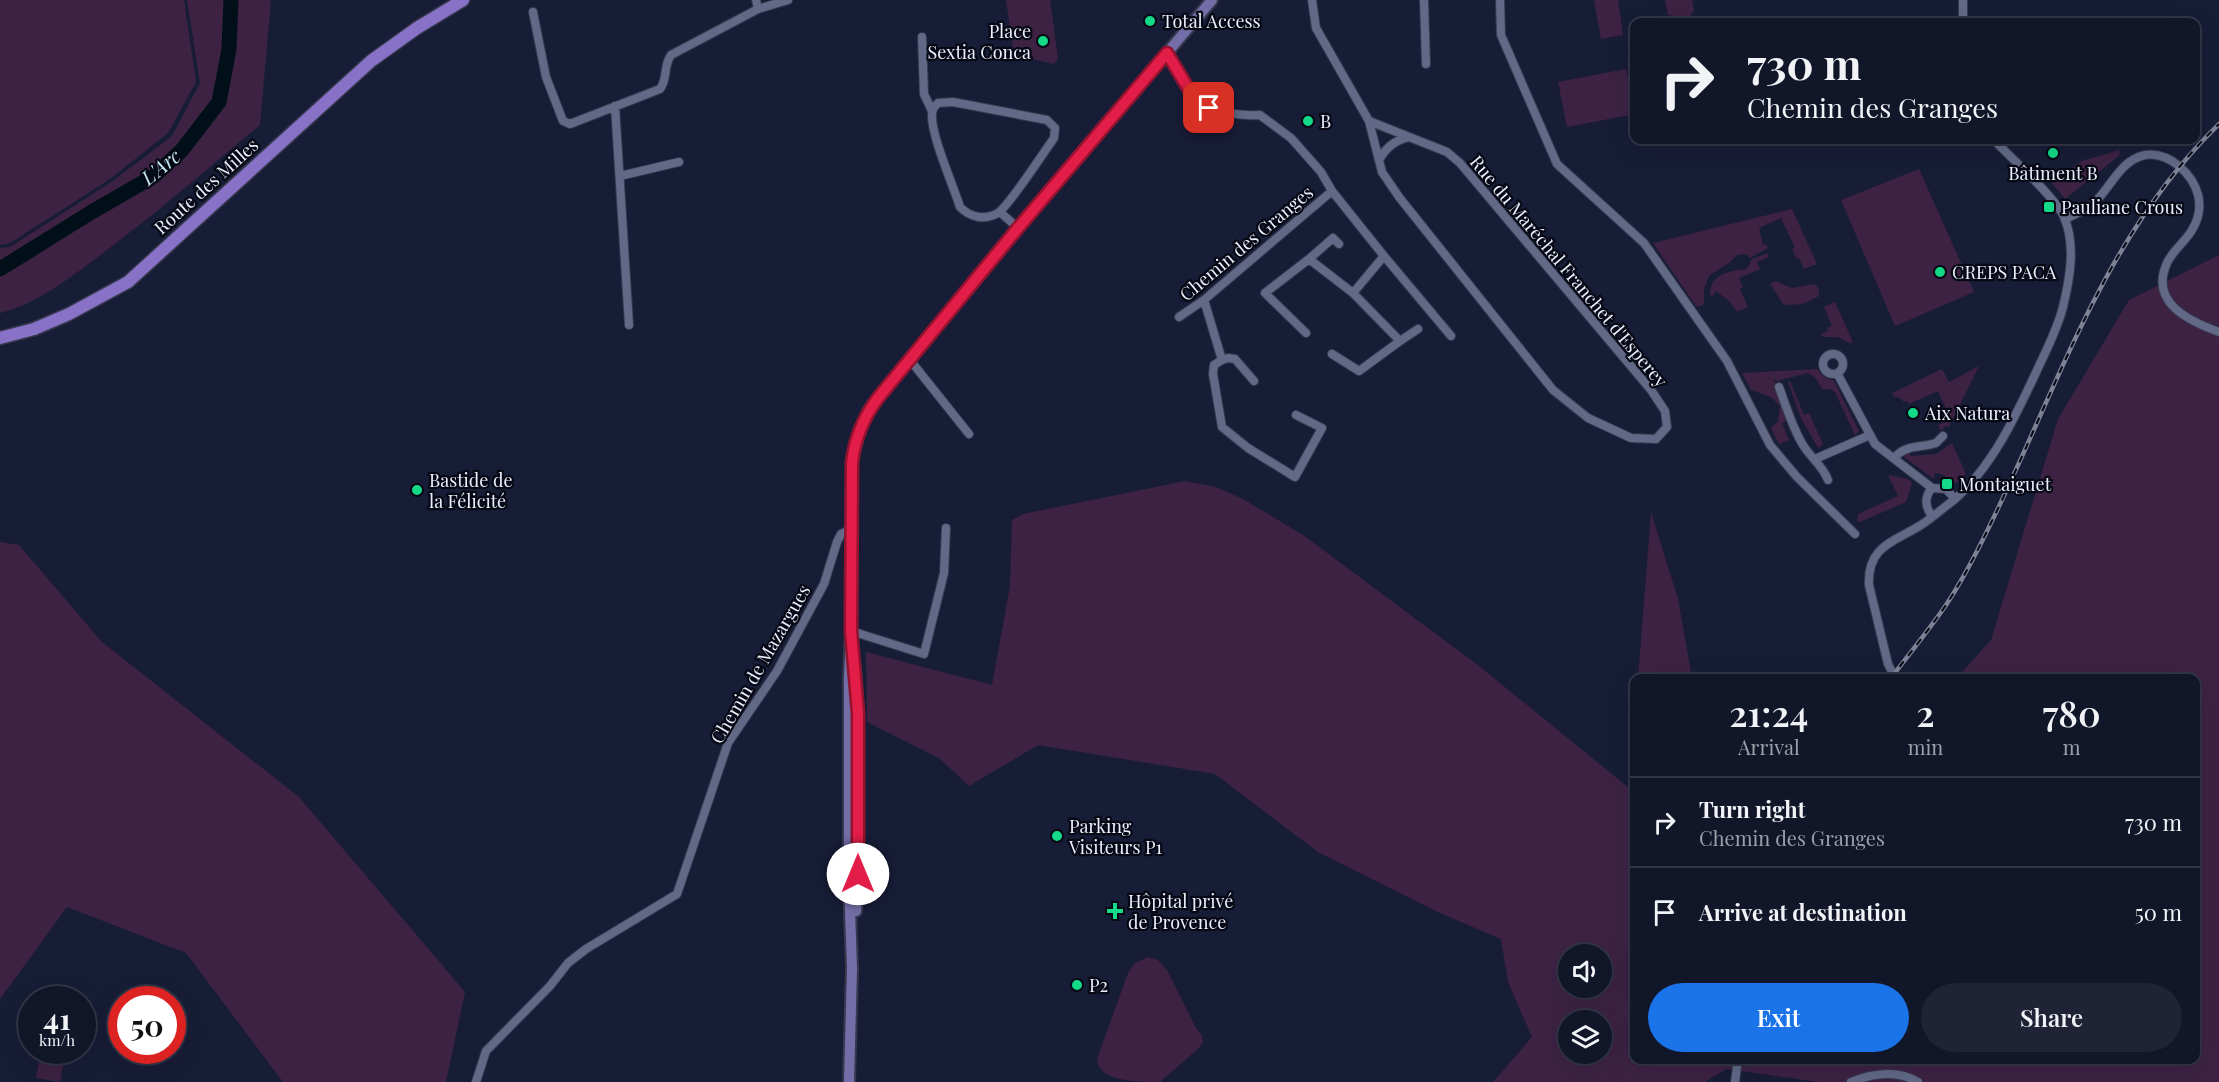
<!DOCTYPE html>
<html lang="en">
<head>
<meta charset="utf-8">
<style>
	:root { --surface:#121629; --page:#1f2335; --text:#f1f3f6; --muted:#9c9fa8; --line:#313546; --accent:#1a73e8 }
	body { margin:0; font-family:"Playfair Display",serif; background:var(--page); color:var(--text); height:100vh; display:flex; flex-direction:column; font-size:22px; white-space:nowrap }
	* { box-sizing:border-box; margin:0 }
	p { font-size:20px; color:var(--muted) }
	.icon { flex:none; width:33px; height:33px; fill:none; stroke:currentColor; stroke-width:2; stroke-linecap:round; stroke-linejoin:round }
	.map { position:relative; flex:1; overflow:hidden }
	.sheet { position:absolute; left:1630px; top:674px; width:570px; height:390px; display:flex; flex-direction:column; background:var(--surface); border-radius:12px; box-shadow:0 6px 24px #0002,0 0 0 2px var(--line) }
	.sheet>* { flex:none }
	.banner { position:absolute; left:1630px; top:18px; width:570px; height:126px; border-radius:12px; box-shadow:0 6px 24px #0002,0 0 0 2px var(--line); background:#121629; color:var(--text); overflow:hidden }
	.controls { position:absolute; left:1558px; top:944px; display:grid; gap:12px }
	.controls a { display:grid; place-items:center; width:54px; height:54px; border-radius:50%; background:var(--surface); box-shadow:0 6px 24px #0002,0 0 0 2px var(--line); font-size:30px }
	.speed { position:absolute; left:18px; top:986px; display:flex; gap:12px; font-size:30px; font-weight:700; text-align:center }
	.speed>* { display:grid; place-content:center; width:78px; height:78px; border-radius:50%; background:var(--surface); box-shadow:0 6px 24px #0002,0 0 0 2px var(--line); line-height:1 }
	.speed small { font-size:15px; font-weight:400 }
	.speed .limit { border:9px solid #d22; background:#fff; color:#111 }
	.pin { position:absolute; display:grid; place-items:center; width:51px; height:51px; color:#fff; margin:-26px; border-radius:12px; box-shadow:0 3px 9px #0006 }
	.me { position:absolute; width:66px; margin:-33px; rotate:0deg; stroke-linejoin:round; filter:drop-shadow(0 0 4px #0008) }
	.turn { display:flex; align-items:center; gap:21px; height:126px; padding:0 18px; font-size:27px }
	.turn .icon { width:78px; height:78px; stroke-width:2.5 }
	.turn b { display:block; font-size:42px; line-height:51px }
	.eta { display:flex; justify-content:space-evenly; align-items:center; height:102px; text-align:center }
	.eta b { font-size:36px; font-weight:600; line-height:42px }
	.cta { display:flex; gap:12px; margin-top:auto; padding:12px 18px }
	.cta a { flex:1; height:69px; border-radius:36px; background:var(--accent); color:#fff; font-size:24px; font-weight:600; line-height:69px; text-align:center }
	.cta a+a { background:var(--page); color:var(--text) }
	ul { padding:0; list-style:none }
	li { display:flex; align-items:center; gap:18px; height:90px; padding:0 18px; border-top:2px solid var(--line) }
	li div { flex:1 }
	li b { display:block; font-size:22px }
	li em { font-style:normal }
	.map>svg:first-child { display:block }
</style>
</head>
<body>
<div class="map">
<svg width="2219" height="1082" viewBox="0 0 2219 1082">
	<rect width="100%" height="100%" fill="#181d37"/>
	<path fill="#3d2244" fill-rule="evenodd" d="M0 0H184L196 82 168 133 110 179 10 243 0 245Z
		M187 0H271L260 125C208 168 157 213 103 253 71 277 39 303 0 313V248L10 247 113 181 172 136 200 83Z
		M1006 0H1050L1058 58 1054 64 1014 55Z
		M1594 0H1618L1623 35 1601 39Z
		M1665 0H1692L1694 10 1688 20 1676 22 1671 15H1668Z
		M1626 69 1635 114 1567 127 1558 82Z
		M2119 150 2120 155 2065 199 2051 182 2082 161Z
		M1919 169 1974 292 1895 326 1841 200Z
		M1792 209 1817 264 1804 269 1799 258 1797 259 1792 249 1795 248 1781 218 1759 228 1763 245 1766 244 1768 248 1750 258 1746 254 1737 255 1729 263 1709 276 1704 289V303L1701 306H1696L1653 243Z
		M1768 253 1769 257 1757 262 1760 269 1739 278 1743 287 1740 289 1748 307 1737 312 1729 301 1716 291 1713 296 1710 295C1710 273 1730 271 1747 269L1752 259Z
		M2219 255V1082H1819L1726 1069 1705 1082H1493L1532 1037 1508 982 1501 939 1438 912 1318 852 1215 774 1038 745 969 786 939 758 867 722 866 652 992 685 1010 586 1012 520 1023 514 1185 481 1216 487 1243 499 1303 535 1479 666 1629 788 1635 714V1059H2196V678H1957L1991 640 2058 419 2129 300ZM1569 954H1602V987H1569ZM1569 1020H1602V1053H1569Z
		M1775 281 1792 288 1815 284 1819 289V296L1803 304 1784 305 1770 284Z
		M1835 302 1853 342 1849 343 1838 337H1823L1821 334 1828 331 1827 328 1832 326 1824 307Z
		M1979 366 1949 427 1945 426 1941 431 1938 425 1950 418 1938 391 1909 404 1907 401 1904 402 1900 398 1894 397 1892 393 1942 369 1949 382Z
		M1817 369 1823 376 1834 381 1859 431 1855 435 1835 392 1830 389H1822L1816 378 1808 373 1777 381 1774 379 1787 420 1782 423 1789 440 1779 444 1771 428 1778 421 1780 406 1771 397 1751 390 1742 373Z
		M1790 381 1804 415 1809 413 1823 444 1818 448 1801 418 1788 382Z
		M1952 443 1966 474 1956 483 1949 482 1950 479 1944 478 1945 475 1935 473 1934 479 1904 457 1908 451 1911 456 1936 454Z
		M1888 475 1908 479 1912 483 1906 502 1860 522 1857 521 1858 514 1898 496Z
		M1651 512 1678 599 1692 678H1638Z
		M0 542 19 545 102 642 299 797 465 992 446 1082H283L186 953 67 907 0 999Z
		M1148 957 1158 960 1167 970 1196 1028 1202 1035 1203 1042 1200 1047 1160 1082C1139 1082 1098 1082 1097 1059L1128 973 1135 963Z
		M41 1050H66L60 1082 36 1078Z"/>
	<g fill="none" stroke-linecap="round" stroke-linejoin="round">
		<path stroke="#011018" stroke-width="15" d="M0 269 90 213 154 176 182 150 219 102 229 49 231 0"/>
		<defs>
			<path id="minor" d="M756 0 758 9 788 0
				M1312 0 1316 28 1369 121 1382 172 1399 197 1553 390 1588 418 1631 438 1656 439 1667 427 1665 411 1651 390 1460 163 1447 152 1369 121
				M1424 0 1426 64
				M1500 0 1501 35 1557 164 1644 243 1727 361 1770 445 1797 477 1855 534
				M533 12 546 77 563 121 570 124 660 89C668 79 663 66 671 55L758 9
				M1963 22V0
				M922 37 924 94 932 111
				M1167 53C1175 66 1182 82 1191 93 1209 113 1236 116 1260 115L1291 138 1321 172 1332 191 1384 256 1451 336
				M953 102 1047 120 1055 128 1054 138C1044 152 1009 206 998 213 984 221 970 217 960 207 953 185 931 135 932 115 932 109 934 107 938 103Z
				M615 106 629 325
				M1379 160C1386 147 1395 140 1409 137
				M620 176 679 162
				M1000 212 1018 228
				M2065 219C2076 214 2087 210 2096 201 2112 185 2121 160 2145 155 2158 153 2169 158 2179 166 2199 183 2206 207 2192 230 2185 242 2173 250 2167 263 2149 303 2189 321 2219 332
				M1309 259 1333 238 1339 244
				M1204 300 1222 360 1214 365 1213 374 1222 427 1248 448 1295 477 1322 428 1296 415
				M1179 317 1204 300 1332 191
				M1306 333 1265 293 1309 259 1353 293
				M1400 341 1418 329
				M1823 364a10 10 0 1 1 20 0a10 10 0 1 1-20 0Z
				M1332 354 1359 371 1400 341 1353 293 1384 256
				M910 360 969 434
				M1222 360 1228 358 1235 359 1254 381
				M1837 373 1875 444 1932 488 1946 489 1955 499
				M1779 387C1786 406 1792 427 1803 445 1811 458 1823 466 1828 480
				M1894 458C1906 444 1921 448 1936 443L1943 436
				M1815 459 1870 435
				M1932 516C1925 507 1924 497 1932 488
				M851 631 924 654 944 573 946 528
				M1895 678 1888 664 1869 585C1867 546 1894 542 1921 525 1932 518 1943 508 1954 500 1994 465 2017 413 2039 366 2048 347 2058 327 2063 307 2070 278 2076 245 2064 217 2056 198 2010 157 1994 140
				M476 1082 486 1051 550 986 568 963 586 949 677 894 728 743 777 671 824 584 837 542 841 534 851 529
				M1735 1082 1738 1059
				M1851 1082C1872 1073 1898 1070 1918 1082"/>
			<path id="secondary" d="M855 668 858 713V881L856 911
				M849 1082 852 968 849 882V678L851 631 852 462 859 432 869 410 878 398 1018 228 1212 0"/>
			<path id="primary" d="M0 338 34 329 69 314 128 282 371 61 417 28 463 0"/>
		</defs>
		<use href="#minor" stroke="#37394e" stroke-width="10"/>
		<use href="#secondary" stroke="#37394e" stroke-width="14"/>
		<use href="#primary" stroke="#37394e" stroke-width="15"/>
		<use href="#minor" stroke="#616987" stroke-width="8"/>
		<use href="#secondary" stroke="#746ea8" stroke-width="10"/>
		<use href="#primary" stroke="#8772c8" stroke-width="12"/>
		<defs>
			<path id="rail" d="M1891 678C1909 654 1929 630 1946 605 1962 581 1977 552 1990 525 2058 387 2105 234 2219 124"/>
		</defs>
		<use href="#rail" stroke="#7d8297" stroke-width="4.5"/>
		<use href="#rail" stroke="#060813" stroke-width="2" stroke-dasharray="7" stroke-linecap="butt"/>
	</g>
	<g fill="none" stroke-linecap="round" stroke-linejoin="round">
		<defs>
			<path id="route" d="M858 874V713L851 631 852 462C855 438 863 418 878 398L1018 228 1167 53 1191 93 1209 108"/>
		</defs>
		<use href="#route" stroke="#92132f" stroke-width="15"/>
		<use href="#route" stroke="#e11d48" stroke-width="10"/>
	</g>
	<g fill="#14d989" stroke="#060813" stroke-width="2">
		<circle cx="1150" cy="21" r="6"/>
		<circle cx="1043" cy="41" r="6"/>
		<circle cx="1308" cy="121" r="6"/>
		<circle cx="2053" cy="153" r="6"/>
		<rect x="2043" y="201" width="12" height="12" rx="3"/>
		<circle cx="1940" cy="272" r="6"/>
		<circle cx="1913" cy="413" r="6"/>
		<rect x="1941" y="478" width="12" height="12" rx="3"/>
		<circle cx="417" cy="490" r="6"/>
		<circle cx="1057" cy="836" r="6"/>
		<path d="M1112 902h6v6h6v6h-6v6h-6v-6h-6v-6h6z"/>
		<circle cx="1077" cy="985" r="6"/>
	</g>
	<g text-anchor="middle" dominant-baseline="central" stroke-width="4.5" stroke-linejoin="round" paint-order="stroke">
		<g font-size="18" fill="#eaeefd" stroke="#060813" text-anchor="start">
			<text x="1162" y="21">Total Access</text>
			<text x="1031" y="31" text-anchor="end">Place<tspan x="1031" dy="21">Sextia Conca</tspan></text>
			<text x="1320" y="121">B</text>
			<text x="2053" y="173" text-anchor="middle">Bâtiment B</text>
			<text x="2061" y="207">Pauliane Crous</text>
			<text x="1952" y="272">CREPS PACA</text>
			<text x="1925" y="413">Aix Natura</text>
			<text x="429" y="480">Bastide de<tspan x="429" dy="21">la Félicité</tspan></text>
			<text x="1959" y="484">Montaiguet</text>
			<text x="1069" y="826">Parking<tspan x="1069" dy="21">Visiteurs P1</tspan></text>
			<text x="1128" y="901">Hôpital privé<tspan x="1128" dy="21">de Provence</tspan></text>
			<text x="1089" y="985">P2</text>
		</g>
		<g font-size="18" fill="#eaeefd" stroke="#060813">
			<text transform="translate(206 186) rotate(-42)">Route des Milles</text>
			<text transform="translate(1246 243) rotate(-40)">Chemin des Granges</text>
			<text transform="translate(1569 271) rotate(50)">Rue du Maréchal Franchet d'Esperey</text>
			<text transform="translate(760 664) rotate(-60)">Chemin de Mazargues</text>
		</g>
		<g font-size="20" font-style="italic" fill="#c2e5f4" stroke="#060813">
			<text transform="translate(160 166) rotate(-39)">L'Arc</text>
		</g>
	</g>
</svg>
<div class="controls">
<a><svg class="icon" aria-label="sound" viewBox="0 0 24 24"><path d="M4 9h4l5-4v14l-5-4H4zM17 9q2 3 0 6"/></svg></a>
<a><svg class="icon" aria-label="layers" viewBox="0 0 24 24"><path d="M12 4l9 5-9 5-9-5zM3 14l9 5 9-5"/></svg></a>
</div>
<div class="speed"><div>41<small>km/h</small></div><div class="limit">50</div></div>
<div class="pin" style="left:1209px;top:108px;background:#d93025"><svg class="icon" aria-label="arrive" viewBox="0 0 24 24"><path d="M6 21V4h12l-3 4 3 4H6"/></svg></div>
<svg class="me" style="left:858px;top:874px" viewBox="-20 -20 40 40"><circle r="19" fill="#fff"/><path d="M0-13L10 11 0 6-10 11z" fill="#e11d48"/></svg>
<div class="banner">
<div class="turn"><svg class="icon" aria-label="right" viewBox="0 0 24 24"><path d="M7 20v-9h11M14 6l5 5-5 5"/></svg><div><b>730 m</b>Chemin des Granges</div></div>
</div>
<section class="sheet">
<div class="eta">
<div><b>21:24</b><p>Arrival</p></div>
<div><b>2</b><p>min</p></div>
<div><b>780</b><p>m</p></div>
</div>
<ul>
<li><svg class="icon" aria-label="right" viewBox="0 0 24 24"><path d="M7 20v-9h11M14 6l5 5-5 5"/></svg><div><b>Turn right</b><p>Chemin des Granges</p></div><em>730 m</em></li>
<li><svg class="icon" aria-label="arrive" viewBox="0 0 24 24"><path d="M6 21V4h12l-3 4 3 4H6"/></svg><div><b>Arrive at destination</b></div><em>50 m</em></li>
</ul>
<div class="cta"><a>Exit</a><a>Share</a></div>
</section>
</div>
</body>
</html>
